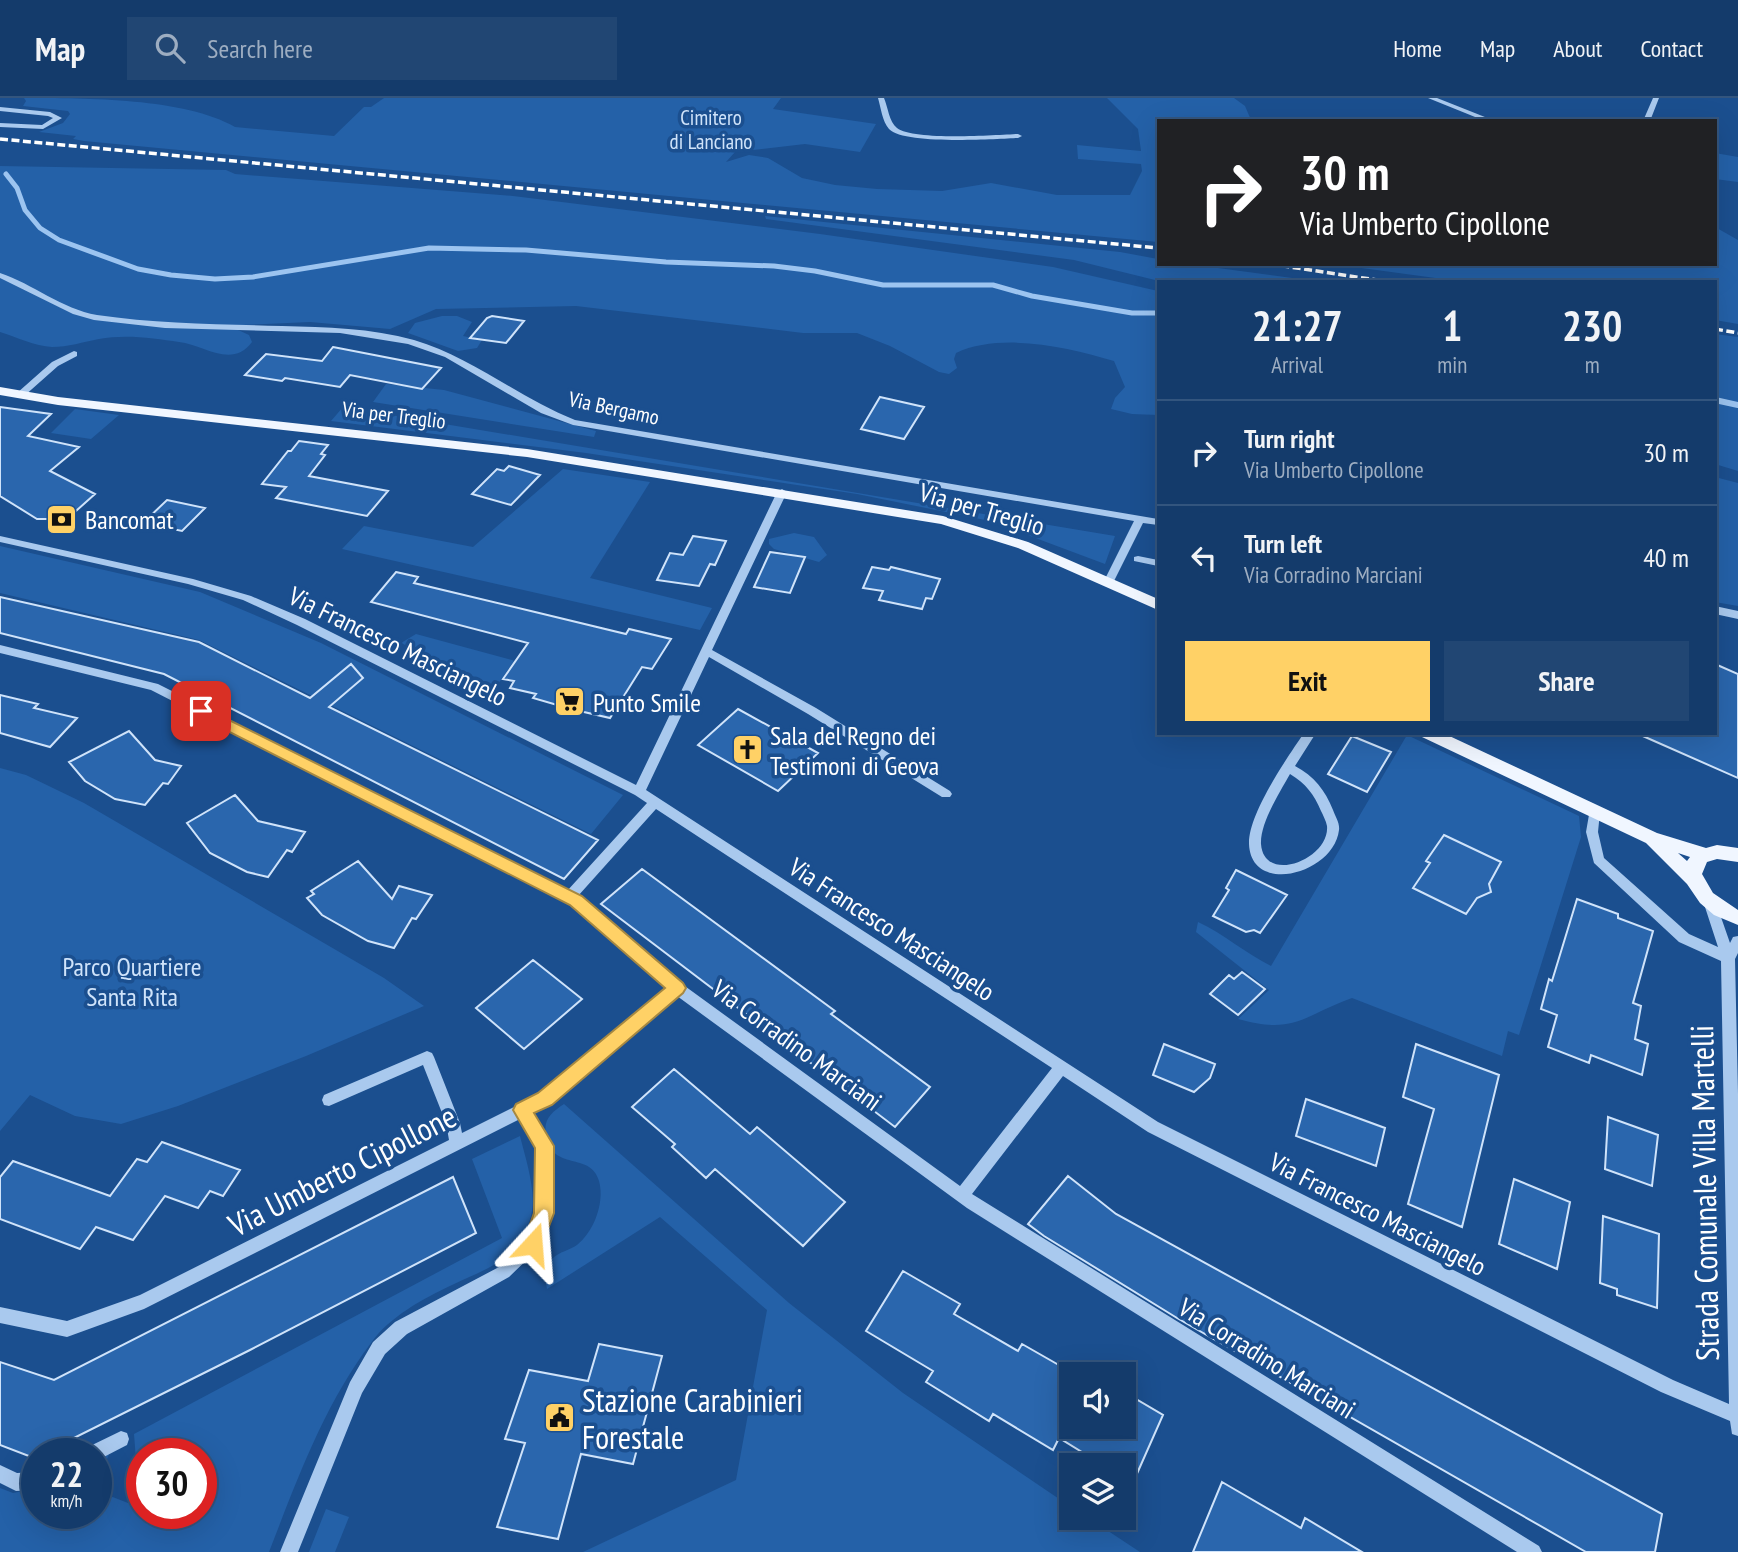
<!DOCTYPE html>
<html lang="en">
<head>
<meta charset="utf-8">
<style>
	:root { --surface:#143b6b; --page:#214673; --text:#f1f3f6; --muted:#9dadc1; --line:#33557e; --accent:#ffd166 }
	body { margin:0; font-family:"PT Sans Narrow",sans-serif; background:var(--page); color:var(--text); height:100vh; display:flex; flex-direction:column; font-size:26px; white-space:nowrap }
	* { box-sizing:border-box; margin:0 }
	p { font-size:23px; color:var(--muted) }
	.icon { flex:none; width:38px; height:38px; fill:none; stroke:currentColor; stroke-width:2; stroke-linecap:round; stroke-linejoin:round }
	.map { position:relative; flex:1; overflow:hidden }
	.panel { position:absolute; left:1157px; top:182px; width:560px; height:455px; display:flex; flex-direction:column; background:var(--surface); border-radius:0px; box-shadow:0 7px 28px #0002,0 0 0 2px var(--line) }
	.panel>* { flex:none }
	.top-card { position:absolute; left:1157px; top:21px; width:560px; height:147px; border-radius:0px; box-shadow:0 7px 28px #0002,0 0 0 2px var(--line); background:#202124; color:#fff; overflow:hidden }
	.tools { position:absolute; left:1059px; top:1264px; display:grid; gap:14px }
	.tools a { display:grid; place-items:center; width:77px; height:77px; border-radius:0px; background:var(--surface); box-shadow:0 7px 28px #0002,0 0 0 2px var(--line); font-size:35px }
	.speed { position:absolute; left:21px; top:1340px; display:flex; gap:14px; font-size:35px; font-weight:700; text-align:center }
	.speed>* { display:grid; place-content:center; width:91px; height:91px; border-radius:50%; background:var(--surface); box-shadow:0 7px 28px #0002,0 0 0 2px var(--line); line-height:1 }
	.speed small { font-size:18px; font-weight:400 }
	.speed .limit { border:10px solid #d22; background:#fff; color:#111 }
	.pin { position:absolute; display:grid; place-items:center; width:60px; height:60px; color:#fff; margin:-30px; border-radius:14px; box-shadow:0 4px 10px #0006 }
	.me { position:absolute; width:77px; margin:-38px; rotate:19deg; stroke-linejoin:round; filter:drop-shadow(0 0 5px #0008) }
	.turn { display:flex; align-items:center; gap:24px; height:147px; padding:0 28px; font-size:32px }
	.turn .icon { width:91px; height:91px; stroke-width:2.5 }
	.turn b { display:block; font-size:49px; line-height:60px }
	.eta { display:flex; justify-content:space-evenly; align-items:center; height:119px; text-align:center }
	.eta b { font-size:42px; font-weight:600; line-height:49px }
	.button { display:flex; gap:14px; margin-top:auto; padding:14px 28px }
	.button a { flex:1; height:80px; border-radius:0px; background:var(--accent); color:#111; font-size:28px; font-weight:600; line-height:80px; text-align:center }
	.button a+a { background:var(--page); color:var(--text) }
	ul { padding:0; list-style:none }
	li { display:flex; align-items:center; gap:21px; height:105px; padding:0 28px; border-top:2px solid var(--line) }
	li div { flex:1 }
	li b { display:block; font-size:26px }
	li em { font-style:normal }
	header { display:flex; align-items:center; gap:42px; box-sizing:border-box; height:98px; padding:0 35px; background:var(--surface); border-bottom:2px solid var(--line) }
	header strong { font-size:33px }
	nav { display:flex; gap:38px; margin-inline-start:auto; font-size:24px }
	.search { width:490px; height:63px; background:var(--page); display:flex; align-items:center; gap:18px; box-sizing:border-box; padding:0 24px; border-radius:0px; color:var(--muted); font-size:26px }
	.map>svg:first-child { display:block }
</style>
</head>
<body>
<header>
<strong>Map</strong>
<div class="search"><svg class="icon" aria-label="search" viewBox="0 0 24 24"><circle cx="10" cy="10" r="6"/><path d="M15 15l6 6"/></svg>Search here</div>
<nav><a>Home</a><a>Map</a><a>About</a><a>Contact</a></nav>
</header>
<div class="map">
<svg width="1738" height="1454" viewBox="0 0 1738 1454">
	<rect width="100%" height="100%" fill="#1b4f8f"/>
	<path fill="#2461a8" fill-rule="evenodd" d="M24 0C86 0 185 0 235 29L334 38 364 9H371L384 0H781L773 11 876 26 860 54 805 46 735 54 726 64 749 57 768 60 802 80 835 87 877 91 942 93 991 85 1057 97H1130L1142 73 1141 66 1078 61 1077 47 1141 53 1138 31 1107 0H1234L1245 8 1251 22 1158 23V144L84 43 73 41 76 38 39 34 63 25 70 16 68 13 23 8 26 3Z
		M1715 55 1738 59V84L1715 81Z
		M0 68 226 72 235 76 513 98 820 136 1053 169 1158 193V317L1132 316 1111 311 1115 300 1125 289 1114 263C1068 249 1001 234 956 255L954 261 957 270 949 276 939 274 890 248 857 235H803L576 208 436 211 390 231 310 224 243 227 236 231 249 237 252 244C232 271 204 247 179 244 155 240 124 236 99 241 83 244 68 249 52 249 35 248 16 239 0 234Z
		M765 118 1120 154 1158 161V166H1188L1322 184H1163L1074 162 766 121Z
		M1715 129 1738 142V226L1715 222V184H1465L1332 166H1715Z
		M442 218H457L472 224 463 238 482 242 477 250 458 253 408 235 415 225Z
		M1715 236 1738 239V373L1715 366Z
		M386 286 444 292 596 333 594 339 373 304Z
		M343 309 1115 438 1105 466 990 423 857 396 586 355 331 323Z
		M75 311 119 317 91 341 51 335Z
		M563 371 650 384 590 480 712 510 700 532 342 451 364 428 473 449Z
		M1715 379 1738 385V508L1715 504Z
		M794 435 814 439 827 457 819 464 774 451 769 446V441Z
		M0 448 200 494 321 545 623 697 591 736 199 542 0 495Z
		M416 536 512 562 514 563 496 589 401 545Z
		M1407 637 1579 718 1581 739 1519 937 1508 933 1502 958 1352 900C1302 918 1295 937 1238 921L1269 892 1196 834 1198 824C1224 836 1245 855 1271 868Z
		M0 670 26 677 84 705 384 880 424 908 306 958 178 1008 121 1026 75 1018 30 997 0 1033Z
		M564 1006 789 1205 903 1295 1071 1409V1419H1087L1140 1454H583L736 1382 767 1212 660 1119 547 1191C545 1182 545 1167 553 1160 559 1154 570 1152 577 1147 594 1134 605 1104 599 1083 591 1053 551 1074 546 1037 543 1021 552 1014 564 1006Z
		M520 1038C526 1063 538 1096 530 1122 517 1163 487 1170 452 1187 424 1200 389 1219 371 1245 324 1307 297 1382 269 1454H0V1390L13 1395 37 1390V1416H96V1358L113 1347 99 1380 105 1396 128 1405 137 1375 134 1336 502 1140 472 1061ZM142 1356H201V1416H142Z
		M326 1411 349 1419 335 1454H309Z"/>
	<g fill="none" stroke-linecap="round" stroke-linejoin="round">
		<path stroke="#9cc4f0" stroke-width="5" d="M6 76 17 90 25 112 40 130 59 142 138 171 171 177 215 181 253 179 429 150 526 152 666 164 774 168 815 173 883 187H993L1032 198 1132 215H1158"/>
		<path stroke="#9cc4f0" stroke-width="6" d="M1715 302 1738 307"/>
	</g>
	<path fill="#2a66ad" stroke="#cfe3fa" stroke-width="2" d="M492 218 524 223 506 245 470 240 487 220Z
		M333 249 441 270 422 291 350 277 340 289 285 280 282 283 245 277 266 256 322 263Z
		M880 299 924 309 904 341 861 331Z
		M0 309 51 316 28 338 79 349 50 373 95 396 67 421H37L0 398Z
		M299 343 328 347 321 356 325 357 309 378 388 393 367 418 276 400 286 389 262 386 288 353H291Z
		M509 368 540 377 511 407 472 396 497 371 504 373Z
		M167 402 205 410 182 433 143 425Z
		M693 438 726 443 715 467 710 466 699 488 657 482 670 455 683 457Z
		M770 454 805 459 790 495 754 489Z
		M872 469 889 472 891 469 940 481 932 501 926 500 922 511 879 502 883 493 863 490Z
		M396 474 418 479 414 485 535 514 626 536 629 531 671 541 652 571 642 569 610 620 571 611 533 600 536 596 510 590 514 583 503 581 528 545 371 504Z
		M0 499 199 544 310 600 351 566 363 580 329 609 598 742 564 781 164 576 0 535Z
		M1715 566 1738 576V680L1636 635H1715Z
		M0 597 38 606 34 610 77 620 50 649 0 635Z
		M738 611 818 655 778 693 698 647Z
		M129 633 155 662 181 668 168 686 163 685 145 707 115 701 85 683 69 664Z
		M1352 638 1391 654 1367 694 1328 676Z
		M235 697 258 723 305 734 292 754 287 752 268 779 247 774 210 755 187 725Z
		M1444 737 1501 764 1489 786 1491 794 1477 800 1466 816 1413 790 1430 765 1426 763Z
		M358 763 392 801 399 788 432 797 416 821 412 820 394 850 368 843 322 817 307 800 314 796 311 793Z
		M642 771 835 913 831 916 930 989 895 1029 601 806Z
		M1236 772 1287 797 1260 835 1254 832 1246 834 1213 818 1229 792 1226 790Z
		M1577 801 1618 816V820L1653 833 1633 905 1641 908 1635 941 1648 946 1642 977 1591 957 1589 965 1548 949 1557 917 1541 911 1549 881 1552 883Z
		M533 862 582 901 524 951 476 910Z
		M1242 874 1265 891 1238 917 1210 896 1229 877 1234 881Z
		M1164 946 1215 966 1210 980 1194 994 1153 977Z
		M1416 946 1499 977 1462 1129 1408 1106 1434 1011 1403 999Z
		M674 971 750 1036 757 1029 845 1104 803 1148 715 1071 706 1080 672 1049 675 1046 632 1009Z
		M1306 1001 1385 1030 1376 1068 1296 1038Z
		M1608 1019 1658 1037 1652 1088 1605 1071Z
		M162 1044 240 1072 223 1098 210 1093 198 1110 165 1098 133 1142 96 1129 80 1151 0 1121V1079L13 1063 110 1098 137 1061 147 1064Z
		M1068 1078 1116 1116 1662 1416 1655 1454H1586L1177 1220 1044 1138 1028 1126Z
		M453 1079 476 1135 250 1252 42 1356H37L34 1360 0 1347V1264L54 1282Z
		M1514 1081 1570 1104 1557 1171 1499 1146Z
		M1603 1118 1659 1136 1657 1210 1617 1197V1191L1600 1185Z
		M903 1173 960 1206 954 1216 1018 1253 1022 1246 1071 1274V1328H1124V1294L1163 1317 1124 1405V1367H1103L1059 1340 1053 1352 993 1316 989 1323 926 1284 933 1273 866 1233Z
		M599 1246 662 1258 633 1366 581 1356 558 1441 497 1429 525 1345 505 1341 529 1272 588 1283Z
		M1222 1384 1301 1430 1305 1420 1362 1454H1193Z"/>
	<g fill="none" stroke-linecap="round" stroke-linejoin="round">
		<path fill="#a9c9ee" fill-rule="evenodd" d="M878 0H884C888 9 889 24 897 30 914 43 995 37 1018 36L1022 38 1018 40C994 41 904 47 889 31 882 23 881 10 878 0Z
			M1428 0H1437L1495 23H1485Z
			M1653 0H1659L1650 23H1643Z
			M0 9 50 14 62 20 43 31 0 29V25L42 27 53 20 48 18 0 13Z
			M0 175C33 186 62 211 97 217 158 226 220 226 282 228 326 229 371 230 414 242 472 259 519 300 575 322L1158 421V427L1143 425 1114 483 1109 486 1104 483 1134 423 573 327 541 315 445 259 408 246 340 235 165 230 94 222 73 216 0 180Z
			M74 253 77 254V258L58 268 23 299H17V295L52 264Z
			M782 391 787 394 712 552 816 610 950 693 952 696 950 699H942L808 616 709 559 646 692 1158 1024 1673 1282 1729 1306 1721 863 1679 844 1594 765 1586 734 1590 711H1598L1600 714 1598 734 1604 760 1689 836 1718 849 1704 806 1705 802H1715L1730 845 1733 839 1738 838V855L1735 861 1738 996V1338L1732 1336 1730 1323 1661 1294 1148 1034 1063 978 972 1096 1539 1448 1542 1454H1517L967 1110 677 898 550 1006 532 1015 551 1048 552 1115 538 1151 509 1179 407 1236 385 1256 362 1295 298 1454H280L350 1284 373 1244 395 1224 499 1169 527 1141 536 1115 537 1049 520 1021 144 1211 67 1239 0 1225V1209L67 1223 140 1197 449 1042 446 1025 423 967 329 1008 324 1007 322 1002 324 997 427 953 432 955 434 959 460 1025 462 1035 540 996 668 890 571 807 151 592 0 555V547L158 586 567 793 647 705 635 697 297 527 243 502 188 486 0 444V438L193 481 251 498 305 521 636 687 777 394ZM656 711 1052 970 960 1088 682 886 578 798Z
			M1138 458 1158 462V468L1134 463V459Z
			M1715 508 1738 513V521L1715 516Z
			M1304 635H1316L1295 668C1314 678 1325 692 1333 712 1335 718 1340 725 1339 732 1334 776 1251 798 1249 746 1248 716 1287 660 1304 635ZM1290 676C1306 686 1314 696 1321 713 1323 717 1326 723 1327 728 1330 761 1264 787 1261 746 1260 725 1280 694 1290 676Z
			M121 1333 127 1335 129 1341 127 1347 96 1363V1356H84L86 1350Z
			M0 1367 17 1375 37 1374V1392L16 1393 0 1385Z"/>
		<path fill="#f0f6ff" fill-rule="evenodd" d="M0 289 58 299 527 351 943 418 1028 444 1158 501V512L1018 450 941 426 527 359 58 307 0 297Z
			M1420 635H1443L1657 735 1706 750 1717 747 1738 750V764L1717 761 1707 764 1702 776 1713 795 1738 812V827L1714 817 1700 805 1687 786 1646 745 1422 639ZM1678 755 1690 759 1687 763Z"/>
		<path stroke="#fff" stroke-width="3.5" stroke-dasharray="8 3.5" stroke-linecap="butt" d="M0 41 1158 150
			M1270 166 1390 184
			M1715 231 1738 235"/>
	</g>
	<path fill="#ffd166" stroke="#a68842" stroke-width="2" d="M201 608 582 798 683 885 686 890 683 895 552 1007 534 1015 554 1048V1115L540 1152 533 1155 526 1152 523 1146 534 1115 535 1050 513 1012 516 1006 538 995 665 890 570 807 196 617 194 613Z"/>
	<defs>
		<symbol id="bank-square" viewBox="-11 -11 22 22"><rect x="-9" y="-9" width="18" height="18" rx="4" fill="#ffd166" stroke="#1b4f8f"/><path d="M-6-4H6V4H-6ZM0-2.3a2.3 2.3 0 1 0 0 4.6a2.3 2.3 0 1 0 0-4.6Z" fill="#111"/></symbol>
		<symbol id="supermarket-square" viewBox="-11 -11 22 22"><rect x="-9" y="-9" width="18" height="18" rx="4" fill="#ffd166" stroke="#1b4f8f"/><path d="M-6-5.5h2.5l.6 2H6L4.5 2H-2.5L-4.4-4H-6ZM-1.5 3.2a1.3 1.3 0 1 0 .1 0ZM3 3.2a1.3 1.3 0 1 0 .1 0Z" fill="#111"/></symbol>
		<symbol id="church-square" viewBox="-11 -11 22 22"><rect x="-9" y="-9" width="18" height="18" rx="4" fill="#ffd166" stroke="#1b4f8f"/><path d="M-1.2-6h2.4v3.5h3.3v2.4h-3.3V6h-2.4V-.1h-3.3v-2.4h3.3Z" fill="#111"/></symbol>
		<symbol id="civic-square" viewBox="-11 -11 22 22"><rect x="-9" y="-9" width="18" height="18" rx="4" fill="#ffd166" stroke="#1b4f8f"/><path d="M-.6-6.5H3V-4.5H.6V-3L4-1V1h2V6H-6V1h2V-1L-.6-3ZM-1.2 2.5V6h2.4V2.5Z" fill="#111"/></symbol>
	</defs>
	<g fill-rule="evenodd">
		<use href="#bank-square" x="44" y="404" width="35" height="35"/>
		<use href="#supermarket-square" x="552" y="586" width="35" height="35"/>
		<use href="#church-square" x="730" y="634" width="35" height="35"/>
		<use href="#civic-square" x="542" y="1302" width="35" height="35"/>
	</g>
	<g text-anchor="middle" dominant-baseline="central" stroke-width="7" stroke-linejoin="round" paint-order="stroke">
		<g font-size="21" fill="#cfe3fa" stroke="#1b4f8f">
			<text x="711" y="19">Cimitero<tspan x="711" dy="24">di Lanciano</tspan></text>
		</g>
		<g font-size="21" fill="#fff" stroke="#1b4f8f">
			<text transform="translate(614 310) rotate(12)">Via Bergamo</text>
			<text transform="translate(394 317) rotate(7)">Via per Treglio</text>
		</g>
		<g font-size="26" fill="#fff" stroke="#1b4f8f">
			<text transform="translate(982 411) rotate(16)">Via per Treglio</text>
			<text transform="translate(398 548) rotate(26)">Via Francesco Masciangelo</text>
			<text transform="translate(892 831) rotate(33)">Via Francesco Masciangelo</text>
			<text transform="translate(797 947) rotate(36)">Via Corradino Marciani</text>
			<text transform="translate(1378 1116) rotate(27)">Via Francesco Masciangelo</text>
			<text transform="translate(1267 1260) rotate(32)">Via Corradino Marciani</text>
		</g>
		<g font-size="26" fill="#fff" stroke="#1b4f8f" text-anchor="start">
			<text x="85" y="421">Bancomat</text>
			<text x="593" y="604">Punto Smile</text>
			<text x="770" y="637">Sala del Regno dei<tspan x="770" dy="30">Testimoni di Geova</tspan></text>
		</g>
		<g font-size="26" fill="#cfe3fa" stroke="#1b4f8f">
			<text x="132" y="868">Parco Quartiere<tspan x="132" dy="30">Santa Rita</tspan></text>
		</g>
		<g font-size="32" fill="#fff" stroke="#1b4f8f">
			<text transform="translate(342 1072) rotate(-27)">Via Umberto Cipollone</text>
			<text transform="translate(1704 1095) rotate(-91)">Strada Comunale Villa Martelli</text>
		</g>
		<g font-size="32" fill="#fff" stroke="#1b4f8f" text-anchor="start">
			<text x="582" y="1302">Stazione Carabinieri<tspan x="582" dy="37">Forestale</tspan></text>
		</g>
	</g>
</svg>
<div class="tools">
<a><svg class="icon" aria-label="sound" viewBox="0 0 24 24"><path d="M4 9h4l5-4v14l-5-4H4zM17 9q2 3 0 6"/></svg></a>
<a><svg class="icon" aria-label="layers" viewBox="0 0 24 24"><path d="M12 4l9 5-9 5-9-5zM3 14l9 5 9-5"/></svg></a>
</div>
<div class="speed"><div>22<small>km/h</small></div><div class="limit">30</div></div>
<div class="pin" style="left:201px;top:613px;background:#d93025"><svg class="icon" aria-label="arrive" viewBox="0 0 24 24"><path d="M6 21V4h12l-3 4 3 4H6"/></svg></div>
<svg class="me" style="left:533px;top:1146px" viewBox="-20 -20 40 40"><path d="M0-17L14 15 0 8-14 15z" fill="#ffd166" stroke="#fff" stroke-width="4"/></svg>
<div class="top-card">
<div class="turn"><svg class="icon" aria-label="right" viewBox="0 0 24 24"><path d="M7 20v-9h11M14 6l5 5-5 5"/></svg><div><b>30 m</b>Via Umberto Cipollone</div></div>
</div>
<section class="panel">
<div class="eta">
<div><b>21:27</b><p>Arrival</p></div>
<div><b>1</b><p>min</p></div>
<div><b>230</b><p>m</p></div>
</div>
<ul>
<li><svg class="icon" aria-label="right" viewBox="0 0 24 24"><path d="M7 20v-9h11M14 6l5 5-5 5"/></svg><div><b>Turn right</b><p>Via Umberto Cipollone</p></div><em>30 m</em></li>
<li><svg class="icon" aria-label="left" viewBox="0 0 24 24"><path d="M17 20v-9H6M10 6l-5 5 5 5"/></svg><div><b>Turn left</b><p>Via Corradino Marciani</p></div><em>40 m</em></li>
</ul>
<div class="button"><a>Exit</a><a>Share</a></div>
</section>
</div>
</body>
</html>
